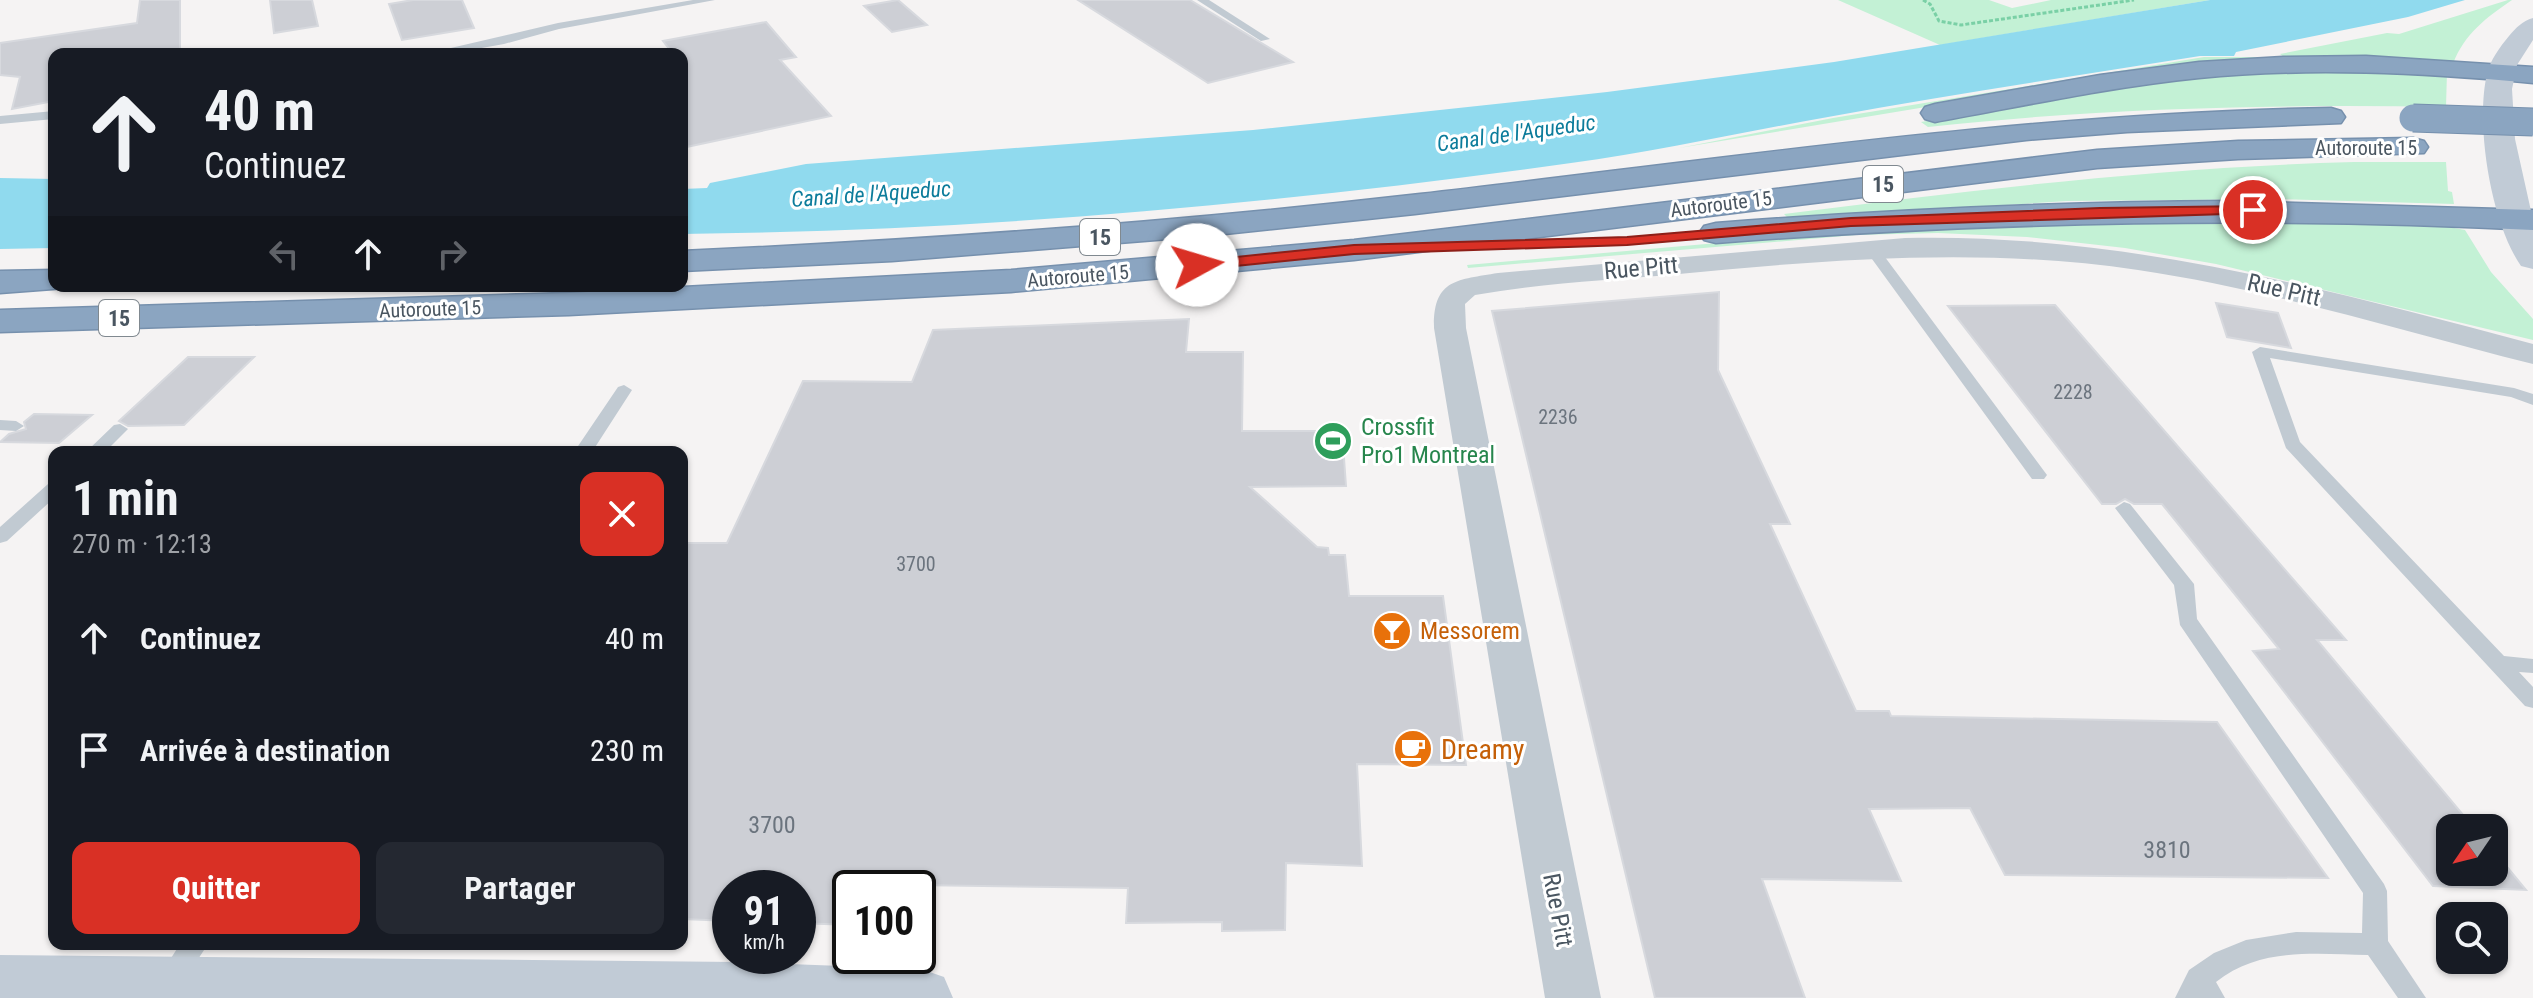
<!DOCTYPE html>
<html lang="fr">
<head>
<meta charset="utf-8">
<style>
	:root { --surface:#171b24; --page:#242831; --text:#f1f3f6; --muted:#9ea1a6; --accent:#d93025 }
	body { margin:0; font-family:"Roboto Condensed",sans-serif; background:var(--page); color:var(--text); height:100vh; display:flex; flex-direction:column; font-size:30px; white-space:nowrap }
	* { box-sizing:border-box; margin:0 }
	p { font-size:26px; color:var(--muted) }
	.icon { flex:none; width:44px; height:44px; fill:none; stroke:currentColor; stroke-width:2; stroke-linecap:round; stroke-linejoin:round }
	.map { position:relative; flex:1; overflow:hidden }
	.panel { position:absolute; left:48px; top:446px; width:640px; height:504px; display:flex; flex-direction:column; background:var(--surface); border-radius:16px; box-shadow:0 2px 6px #0004 }
	.panel>* { flex:none }
	.hud { position:absolute; left:48px; top:48px; width:640px; height:244px; border-radius:16px; box-shadow:0 2px 6px #0004; background:#171b24; color:var(--text); overflow:hidden }
	.needle { width:52px; rotate:235deg }
	.controls { position:absolute; left:2436px; top:814px; display:grid; gap:16px }
	.controls a { display:grid; place-items:center; width:72px; height:72px; border-radius:16px; background:var(--surface); box-shadow:0 2px 6px #0004; font-size:40px }
	.speed { position:absolute; left:712px; top:870px; display:flex; gap:16px; font-size:40px; font-weight:700; text-align:center }
	.speed>* { display:grid; place-content:center; width:104px; height:104px; border-radius:50%; background:var(--surface); box-shadow:0 2px 6px #0004; line-height:1 }
	.speed small { font-size:20px; font-weight:400 }
	.speed .limit { border:4px solid #111; border-radius:12px; background:#fff; color:#111 }
	.pin { position:absolute; display:grid; place-items:center; width:68px; height:68px; color:#fff; margin:-34px; border:4px solid #fff; border-radius:50%; box-shadow:0 2px 8px #0007 }
	.me { position:absolute; width:88px; margin:-44px; rotate:84deg; stroke-linejoin:round; filter:drop-shadow(0 0 6px #0008) }
	.turn { display:flex; align-items:center; gap:28px; height:168px; padding:0 24px; font-size:36px }
	.turn .icon { width:104px; height:104px; stroke-width:2.5 }
	.turn b { display:block; font-size:56px; line-height:68px }
	.lanes { display:flex; align-items:center; height:76px; padding:0 24px; background:#0003; justify-content:center; gap:40px; direction:ltr }
	.lanes .off { opacity:.35 }
	.round { display:grid; place-items:center; flex:none; width:84px; height:84px; border-radius:16px; background:var(--page) }
	.headline { display:flex; align-items:center; justify-content:space-between; height:136px; padding:0 24px }
	h1 { font-size:48px; font-weight:700; line-height:60px }
	.primary-button { display:flex; gap:16px; margin-top:auto; padding:16px 24px }
	.primary-button a { flex:1; height:92px; border-radius:16px; background:var(--accent); color:#fff; font-size:32px; font-weight:700; line-height:92px; text-align:center }
	.primary-button a+a { background:var(--page); color:var(--text) }
	ul { padding:0; list-style:none }
	li { display:flex; align-items:center; gap:24px; height:112px; padding:0 24px }
	li div { flex:1 }
	li b { display:block; font-size:30px }
	li em { font-style:normal }
	.map>svg:first-child { display:block }
</style>
</head>
<body>
<div class="map">
<svg width="2533" height="998" viewBox="0 0 2533 998">
	<rect width="100%" height="100%" fill="#f5f3f3"/>
	<path fill="#c3f1d5" d="M1838 0H1989L2012 8 2051 0H2210L1940 45Z
		M2508 0H2512C2487 17 2464 34 2453 64L2340 60 1968 100 1679 148 1833 118 2204 57H2284L2280 54 2387 33 2399 34Z
		M2288 70 2447 72 2446 107C2273 104 2101 108 1928 127L1921 122 2153 83Z
		M2354 162H2446L2448 191 2452 192 2454 204 2277 199 2067 201 1789 219 1784 214C1974 190 2163 167 2354 162Z
		M2257 221 2443 226 2465 230 2491 272 2533 319V340L2216 264 2125 248 2027 237 1938 233 1856 235 1468 268 1467 265 1877 229Z"/>
	<path fill="#90daee" d="M2210 0H2465L2408 17 2236 52 2234 56H2200C2076 76 1952 94 1828 117 1742 132 1658 151 1571 163 1277 204 979 231 682 234V189L707 188 710 183 806 164 1253 130 1607 92 1834 62Z
		M0 178 54 179V248L0 249Z"/>
	<path fill="#cdcfd5" stroke="#d7d9de" stroke-width="2" d="M140 0H180V54H54V101L12 109 20 77 0 75V43L137 23Z
		M270 0H312L318 26 274 33Z
		M413 0H462L474 28 402 40 389 4Z
		M898 0 927 25 892 32 864 6Z
		M1078 0H1190L1293 62 1208 83Z
		M766 22 796 57 780 60 831 116 682 148V54H673L663 41Z
		M1719 292 1718 370 1790 524H1770L1856 711H1889L1891 716 2217 722 2328 878 2005 875 1970 808 1869 809 1901 881 1762 879 1805 998H1655L1492 311Z
		M2216 303 2278 313 2291 348 2227 337Z
		M2055 305 2346 640H2317L2474 828H2450V872H2494V851L2526 890 2433 886 2253 651 2279 649 2162 504H2134L2125 499 2116 504H2102L1948 306Z
		M1189 319 1186 352H1243L1242 431H1342L1346 486 1250 487 1317 547 1328 548 1329 555H1345L1349 596H1443L1466 765 1357 764 1362 866 1286 863 1285 930 1222 931V922L1126 923 1128 888 913 885 912 888H850V925L798 923V888H730V921L682 919V543H727L803 381 912 382 933 330Z
		M188 357H254L184 425 128 426 119 421Z
		M34 414 92 415 59 443 0 442 9 434 26 429 24 422Z"/>
	<g fill="none" stroke-linecap="round" stroke-linejoin="round">
		<defs>
			<path id="highway" d="M2366 56 2533 67V83C2422 73 2310 67 2199 78 2110 87 2023 106 1935 122L1925 119 1921 113 1925 107 1935 104 2100 75 2199 62 2283 57Z
				M2331 108 2341 111 2345 117 2341 123 2127 132 2026 140 1415 214 1206 236 892 261 682 271V251C929 240 1175 222 1420 194 1724 159 2025 113 2331 108Z
				M2413 138 2424 141 2428 147 2424 153 2238 159 2097 168 1354 260 1011 292 569 315 0 332V310L569 293 1011 270 1354 240 2097 150 2238 141Z
				M2227 201 2533 210V230C2260 216 1989 222 1716 243L1704 240 1699 233 1704 226 1716 223C1886 210 2056 202 2227 201Z
				M54 270V286H68L66 288 0 293V271Z"/>
		</defs>
		<use href="#highway" stroke="#7690ad" stroke-width="3"/>
		<path stroke="#7ad0a6" stroke-width="3" stroke-dasharray="4 2" stroke-linecap="butt" d="M1923 0 1930 4 1939 21 1961 25 2134 0"/>
		<path fill="#c1cad2" fill-rule="evenodd" d="M693 0H715L559 29 504 44 448 54H425L558 23Z
			M1197 0H1209L1270 39 1261 41Z
			M54 111V119L0 124V116Z
			M1871 244 1876 245 2044 471 2047 475 2044 479H2032L1864 248Z
			M2260 347 2514 388 2533 394V405L2511 397 2270 358 2300 442 2504 656 2533 659V673L2519 672 2533 687V708L2525 706 2286 448 2252 352Z
			M624 385 632 390 592 452H574L618 387Z
			M0 420 16 421 24 426 16 431 0 430Z
			M120 424 128 429 105 452H86L114 425Z
			M54 482V498L7 541 0 543V527L48 484Z
			M2124 502 2130 504 2194 584 2197 619 2384 884 2387 891 2388 941 2426 998H2398L2368 955C2315 954 2260 947 2216 982L2225 998H2175L2189 970 2214 953 2246 940 2296 932 2362 933 2363 893 2180 625 2174 585 2115 508Z
			M180 944H208L181 985 172 989 163 985 159 977Z"/>
		<path fill="#c1cad2" fill-rule="evenodd" d="M1905 238C2121 233 2326 289 2533 344V364C2402 331 2273 290 2138 270 1984 247 1834 259 1679 274 1611 280 1542 283 1475 295L1465 304 1466 328 1601 998H1545L1434 328C1433 279 1457 280 1498 273Z"/>
		<path fill="#c1cbd6" fill-rule="evenodd" d="M2533 18V40L2517 65 2512 89 2515 139 2533 220V269L2521 266C2491 223 2475 125 2487 74 2490 60 2500 47 2509 36 2516 28 2522 21 2533 18Z
			M0 955 736 962 921 969 944 977 953 998H0Z"/>
		<use href="#highway" fill="#8ba5c1" fill-rule="evenodd"/>
		<defs>
			<path id="highway-bridge" d="M2413 118 2533 122"/>
		</defs>
		<use href="#highway-bridge" stroke="#7690ad" stroke-width="29" stroke-linecap="butt"/>
		<use href="#highway-bridge" stroke="#8ba5c1" stroke-width="27"/>
	</g>
	<path fill="#d93025" stroke="#8d1f18" stroke-width="2" d="M2253 206 2257 207V213L1851 226 1627 245 1354 254 1197 270 1190 265 1197 261 1354 245 1627 237 1851 218 2100 208Z"/>
	<defs>
		<symbol id="stadium-disc" viewBox="-11 -11 22 22"><circle r="9.5" fill="#2e9e5b" stroke="#fff"/><path d="M0-5a6.5 5 0 1 0 0 10a6.5 5 0 1 0 0-10ZM-3.5-1.8h7v3.6h-7Z" fill="#fff"/></symbol>
		<symbol id="bar-disc" viewBox="-11 -11 22 22"><circle r="9.5" fill="#e8710a" stroke="#fff"/><path d="M-6-5H6L.8 .8V4.5H3.5V6h-7V4.5H-.8V.8Z" fill="#fff"/></symbol>
		<symbol id="cafe-disc" viewBox="-11 -11 22 22"><circle r="9.5" fill="#e8710a" stroke="#fff"/><path d="M-5.5-4.5H6V0H3Q3 3.5 0 3.5H-2.5Q-5.5 3.5-5.5 0ZM3-3.2v2h1.7v-2ZM-6 4.5H4V6H-6Z" fill="#fff"/></symbol>
	</defs>
	<g fill-rule="evenodd">
		<use href="#stadium-disc" x="1311" y="419" width="44" height="44"/>
		<use href="#bar-disc" x="1370" y="609" width="44" height="44"/>
		<use href="#cafe-disc" x="1391" y="727" width="44" height="44"/>
	</g>
	<g text-anchor="middle" dominant-baseline="central" stroke-width="6" stroke-linejoin="round" paint-order="stroke">
		<g font-size="20" fill="#4a5661" stroke="#fff">
			<text x="2366" y="148">Autoroute 15</text>
			<text transform="translate(1721 204) rotate(-7)">Autoroute 15</text>
			<text transform="translate(1078 276) rotate(-5)">Autoroute 15</text>
			<text transform="translate(430 309) rotate(-2)">Autoroute 15</text>
		</g>
		<g font-size="20" fill="#6b747e">
			<text x="2073" y="392">2228</text>
			<text x="1558" y="417">2236</text>
			<text x="916" y="564">3700</text>
		</g>
		<g font-size="22" font-style="italic" fill="#0c7c9b" stroke="#fff">
			<text transform="translate(1516 133) rotate(-8)">Canal de l'Aqueduc</text>
			<text transform="translate(871 194) rotate(-4)">Canal de l'Aqueduc</text>
		</g>
		<g fill="#fff" stroke="#808990" stroke-width="2">
			<rect x="1863" y="166" width="40" height="36" rx="6"/>
			<rect x="1080" y="219" width="40" height="36" rx="6"/>
			<rect x="99" y="300" width="40" height="36" rx="6"/>
		</g>
		<g font-size="22" font-weight="bold" fill="#4a5661">
			<text x="1883" y="184">15</text>
			<text x="1100" y="237">15</text>
			<text x="119" y="318">15</text>
		</g>
		<g font-size="24" fill="#4a5661" stroke="#fff">
			<text transform="translate(1641 268) rotate(-5)">Rue Pitt</text>
			<text transform="translate(2284 290) rotate(13)">Rue Pitt</text>
			<text transform="translate(1558 910) rotate(79)">Rue Pitt</text>
		</g>
		<g font-size="24" fill="#27864d" stroke="#fff" text-anchor="start">
			<text x="1361" y="427">Crossfit<tspan x="1361" dy="28">Pro1 Montreal</tspan></text>
		</g>
		<g font-size="24" fill="#c56008" stroke="#fff" text-anchor="start">
			<text x="1420" y="631">Messorem</text>
		</g>
		<g font-size="24" fill="#6b747e">
			<text x="772" y="825">3700</text>
			<text x="2167" y="850">3810</text>
		</g>
		<g font-size="28" fill="#c56008" stroke="#fff" text-anchor="start">
			<text x="1441" y="749">Dreamy</text>
		</g>
	</g>
</svg>
<div class="controls">
<a><svg class="needle" viewBox="-14 -14 28 28"><path d="M0-13l5 13h-10z" fill="#e53935"/><path d="M0 13l5-13h-10z" fill="#9ea1a6"/></svg></a>
<a><svg class="icon" aria-label="search" viewBox="0 0 24 24"><circle cx="10" cy="10" r="6"/><path d="M15 15l6 6"/></svg></a>
</div>
<div class="speed"><div>91<small>km/h</small></div><div class="limit">100</div></div>
<div class="pin" style="left:2253px;top:210px;background:#d93025"><svg class="icon" aria-label="arrive" viewBox="0 0 24 24"><path d="M6 21V4h12l-3 4 3 4H6"/></svg></div>
<svg class="me" style="left:1197px;top:265px" viewBox="-20 -20 40 40"><circle r="19" fill="#fff"/><path d="M0-13L10 11 0 6-10 11z" fill="#d93025"/></svg>
<div class="hud">
<div class="turn"><svg class="icon" aria-label="ahead" viewBox="0 0 24 24"><path d="M12 20V5M6 11l6-6 6 6"/></svg><div><b>40 m</b>Continuez</div></div>
<div class="lanes"><svg class="icon off" aria-label="left" viewBox="0 0 24 24"><path d="M17 20v-9H6M10 6l-5 5 5 5"/></svg><svg class="icon" aria-label="ahead" viewBox="0 0 24 24"><path d="M12 20V5M6 11l6-6 6 6"/></svg><svg class="icon off" aria-label="right" viewBox="0 0 24 24"><path d="M7 20v-9h11M14 6l5 5-5 5"/></svg></div>
</div>
<section class="panel">
<div class="headline"><div><h1>1 min</h1><p>270 m · 12:13</p></div><a class="round" style="background:#d93025;color:#fff"><svg class="icon" aria-label="close" viewBox="0 0 24 24"><path d="M6 6l12 12M18 6L6 18"/></svg></a></div>
<ul>
<li><svg class="icon" aria-label="ahead" viewBox="0 0 24 24"><path d="M12 20V5M6 11l6-6 6 6"/></svg><div><b>Continuez</b></div><em>40 m</em></li>
<li><svg class="icon" aria-label="arrive" viewBox="0 0 24 24"><path d="M6 21V4h12l-3 4 3 4H6"/></svg><div><b>Arrivée à destination</b></div><em>230 m</em></li>
</ul>
<div class="primary-button"><a>Quitter</a><a>Partager</a></div>
</section>
</div>
</body>
</html>
